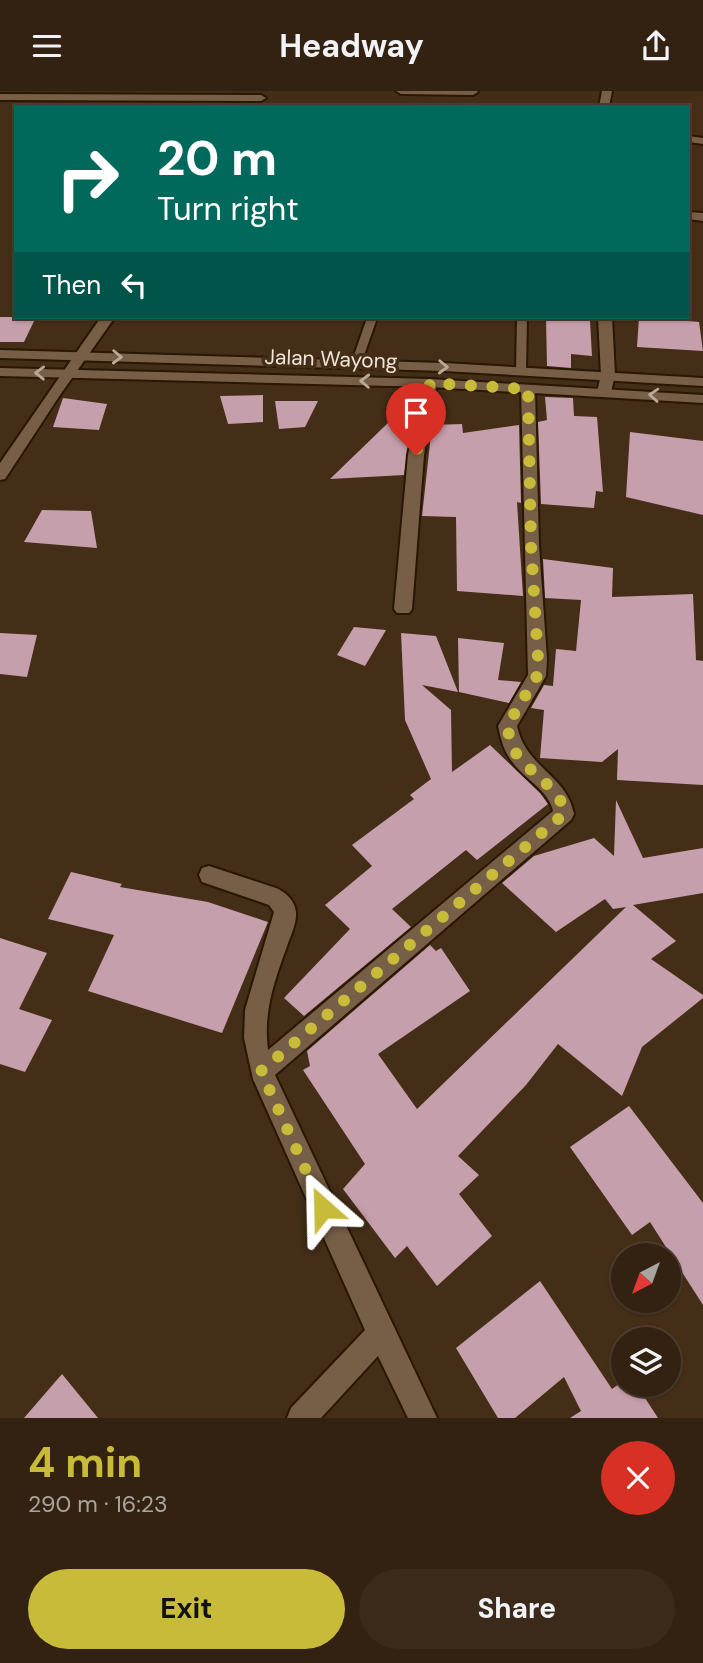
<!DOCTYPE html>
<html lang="en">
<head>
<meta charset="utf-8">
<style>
	:root { --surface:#321; --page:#3b2a1a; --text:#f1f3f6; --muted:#a9a49f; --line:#4e3f31; --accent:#c9bb3a }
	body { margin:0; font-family:"DM Sans",sans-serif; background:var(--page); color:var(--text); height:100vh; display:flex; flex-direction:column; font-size:26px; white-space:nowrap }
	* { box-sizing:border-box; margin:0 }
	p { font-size:23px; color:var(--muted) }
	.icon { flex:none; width:38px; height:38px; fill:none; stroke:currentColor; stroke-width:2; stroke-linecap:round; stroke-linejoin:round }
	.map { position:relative; height:1327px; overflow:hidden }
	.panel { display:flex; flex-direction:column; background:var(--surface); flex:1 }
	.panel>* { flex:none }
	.guide { position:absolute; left:14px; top:14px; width:676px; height:214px; border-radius:0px; box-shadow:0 2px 5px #0004,0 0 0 2px var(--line); background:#00695c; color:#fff; overflow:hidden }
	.needle { width:46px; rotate:221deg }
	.buttons { position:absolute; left:611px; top:1152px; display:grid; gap:14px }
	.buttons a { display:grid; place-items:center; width:70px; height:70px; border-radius:50%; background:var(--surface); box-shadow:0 2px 5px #0004,0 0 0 2px var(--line); font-size:35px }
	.pin { position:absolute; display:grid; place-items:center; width:60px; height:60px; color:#fff; margin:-72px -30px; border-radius:50% 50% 50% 0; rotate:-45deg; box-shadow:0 0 7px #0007 }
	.pin .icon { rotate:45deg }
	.me { position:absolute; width:77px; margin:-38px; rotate:335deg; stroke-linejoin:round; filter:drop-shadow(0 0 5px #0008) }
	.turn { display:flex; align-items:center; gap:24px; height:147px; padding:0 28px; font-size:32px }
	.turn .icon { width:91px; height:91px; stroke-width:2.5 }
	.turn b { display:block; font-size:49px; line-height:60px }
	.then { display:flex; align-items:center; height:66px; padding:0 28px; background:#0003; gap:14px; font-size:26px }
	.round { display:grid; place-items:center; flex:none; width:74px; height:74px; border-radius:37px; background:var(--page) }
	.headline { display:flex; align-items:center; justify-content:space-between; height:119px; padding:0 28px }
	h1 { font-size:42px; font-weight:700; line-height:52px; color:var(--accent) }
	.primary-button { display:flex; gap:14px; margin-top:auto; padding:14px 28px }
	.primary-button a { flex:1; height:80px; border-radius:42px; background:var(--accent); color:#111; font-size:28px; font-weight:700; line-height:80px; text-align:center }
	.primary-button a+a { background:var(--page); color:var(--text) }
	header { display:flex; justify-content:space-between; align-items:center; height:91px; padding:0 28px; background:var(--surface); font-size:32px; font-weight:700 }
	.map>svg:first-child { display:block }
</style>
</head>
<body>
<header><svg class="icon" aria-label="menu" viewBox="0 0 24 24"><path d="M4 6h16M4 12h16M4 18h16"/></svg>Headway<svg class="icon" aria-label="share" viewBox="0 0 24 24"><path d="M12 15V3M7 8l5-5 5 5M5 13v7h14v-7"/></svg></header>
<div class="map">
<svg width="703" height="1327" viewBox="0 0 703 1327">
	<rect width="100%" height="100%" fill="#442e17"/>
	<path fill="#c59fab" d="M0 226H36L24 251H0Z
		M639 226 699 231 703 260 637 256Z
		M546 228 590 230 592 265 571 263V277L547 275Z
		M263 304V331L228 333 220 305Z
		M545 306 573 307 574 325 597 326 603 401 596 400 594 417 541 413 538 331 547 329Z
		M63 307 107 313 99 339 53 336Z
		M275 310H318L305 336 279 338Z
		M389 331 412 333 404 384 330 388Z
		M462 333 463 342 519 334 521 412 517 411 523 505 457 500 456 426 422 425 432 334Z
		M630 341 703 350V424L626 406Z
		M42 419 91 420 97 457 24 451Z
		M543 468 613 477 612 506 693 503 696 569 703 570V694L617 689 618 658 602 671 540 667 544 619 531 617 544 594 553 595 556 558 576 560 581 509 545 507Z
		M354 536 386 539 365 575 337 564Z
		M0 542 37 544 27 586 0 583Z
		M401 542 436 545 458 601 422 594 451 619 452 681 490 654 540 702 548 713 477 769 466 759 392 818 411 836 304 925 284 907 350 838 325 814 372 775 352 754 414 708 410 704 431 688 405 629Z
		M458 547 504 552 498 589 521 591 509 612 459 601Z
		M616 709 643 767 703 757V802L633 814 676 850 651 868 703 904V907L642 956 622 1005 558 953 526 994 458 1065 479 1084 459 1103 492 1145 437 1195 407 1155 395 1167 343 1098 365 1073 303 979 310 975 307 960 430 854 436 860 441 857 470 900 378 963 417 1018 626 816 613 818 605 808 556 841 502 792 534 765 594 747 614 765Z
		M71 781 122 793 120 796 208 811 268 831 222 942 88 900 114 844 48 828Z
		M0 847 47 862 19 918 52 929 25 981 0 973Z
		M629 1015 703 1112V1214L650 1131 632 1144 570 1056Z
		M540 1190 612 1298 619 1293H636L658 1327H570L581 1320 564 1286 515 1327H498L456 1257Z
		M62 1283 98 1327H24Z"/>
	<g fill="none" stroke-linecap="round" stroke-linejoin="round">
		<defs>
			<path id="service" d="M517 226H527L526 280 521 283 516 280Z
				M371 227 376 230 361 273 352 275 351 273 366 230Z"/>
			<path id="minor" d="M396 0H477L478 1 473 4 401 3Z
				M602 0H612L609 16H599Z
				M0 3 261 4 266 7 261 10 0 9Z
				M688 45 703 47V53L688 51Z
				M688 121 703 122V130L688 128Z
				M101 226H115L60 304 5 388 0 389V372Z
				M598 226H612L615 284 611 301 604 305 597 301 601 284Z
				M430 288 437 292 424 364 412 518 409 522H397L394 518 408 364 423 292Z
				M528 294 535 298 539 454 547 568 546 585 517 635C526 677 566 683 574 723L571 729 275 984 437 1327H408L378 1265 321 1327H287L291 1317 365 1239 253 988 244 947 245 919 274 821 269 814 202 791 199 784 202 777 209 775 276 797C286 801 295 810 296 821 297 833 290 846 286 858 274 891 263 922 268 959L553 720C549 700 525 688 513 672 504 661 501 649 498 635L528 584 521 298Z"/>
			<path id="tertiary" d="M0 259 444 272 703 287V295L444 280 0 267Z
				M0 277 430 288 703 304V312L430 296 0 285Z"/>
		</defs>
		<use href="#service" stroke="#2a1601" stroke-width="4"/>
		<use href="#minor" stroke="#2a1601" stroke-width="4"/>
		<use href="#tertiary" stroke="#2a1601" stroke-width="4"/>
		<use href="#service" fill="#775f47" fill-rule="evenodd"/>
		<use href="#minor" fill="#775f47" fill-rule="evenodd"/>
		<use href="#tertiary" fill="#775f47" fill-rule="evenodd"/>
	</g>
	<defs><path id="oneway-chevron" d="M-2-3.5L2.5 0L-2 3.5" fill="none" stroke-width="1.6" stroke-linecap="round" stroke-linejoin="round" transform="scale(1.75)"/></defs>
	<g stroke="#bba896">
		<use href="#oneway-chevron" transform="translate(117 266) rotate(2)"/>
		<use href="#oneway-chevron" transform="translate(443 276) rotate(2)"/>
		<use href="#oneway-chevron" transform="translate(40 282) rotate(-179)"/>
		<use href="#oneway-chevron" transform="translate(365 290) rotate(-178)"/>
		<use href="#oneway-chevron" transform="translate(654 304) rotate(-176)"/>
	</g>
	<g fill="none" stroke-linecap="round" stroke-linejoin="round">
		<path stroke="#c9bb3a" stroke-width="12" stroke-dasharray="0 21.6" d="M323 1117 261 980 564 723C564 698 525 681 513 657 510 651 509 643 507 635L537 585 538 568 531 454 528 298 430 292 416 364"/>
	</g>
	<g text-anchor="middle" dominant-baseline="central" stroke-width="7" stroke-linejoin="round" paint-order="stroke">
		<g font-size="21" fill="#f2e4d7" stroke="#442e17">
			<text transform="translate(331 268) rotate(2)">Jalan Wayong</text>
		</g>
	</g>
</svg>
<div class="buttons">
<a><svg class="needle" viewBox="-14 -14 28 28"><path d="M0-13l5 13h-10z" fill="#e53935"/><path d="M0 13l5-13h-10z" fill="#a9a49f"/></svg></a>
<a><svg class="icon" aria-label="layers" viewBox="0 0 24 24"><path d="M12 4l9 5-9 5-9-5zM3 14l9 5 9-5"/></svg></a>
</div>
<div class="pin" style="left:416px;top:364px;background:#d93025"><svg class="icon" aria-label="arrive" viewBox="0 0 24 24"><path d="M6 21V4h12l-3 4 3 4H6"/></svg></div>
<svg class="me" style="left:323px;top:1117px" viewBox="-20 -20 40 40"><path d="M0-17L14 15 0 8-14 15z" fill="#c9bb3a" stroke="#fff" stroke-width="4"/></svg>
<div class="guide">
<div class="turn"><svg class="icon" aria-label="right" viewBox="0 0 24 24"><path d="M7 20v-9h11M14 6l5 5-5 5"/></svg><div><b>20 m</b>Turn right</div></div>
<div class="then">Then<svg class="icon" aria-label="left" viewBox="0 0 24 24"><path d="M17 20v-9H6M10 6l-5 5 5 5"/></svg></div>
</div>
</div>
<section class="panel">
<div class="headline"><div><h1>4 min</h1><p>290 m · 16:23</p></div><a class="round" style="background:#d93025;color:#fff"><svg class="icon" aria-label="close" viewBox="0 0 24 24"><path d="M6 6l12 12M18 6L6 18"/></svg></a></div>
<div class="primary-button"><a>Exit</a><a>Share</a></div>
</section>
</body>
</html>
